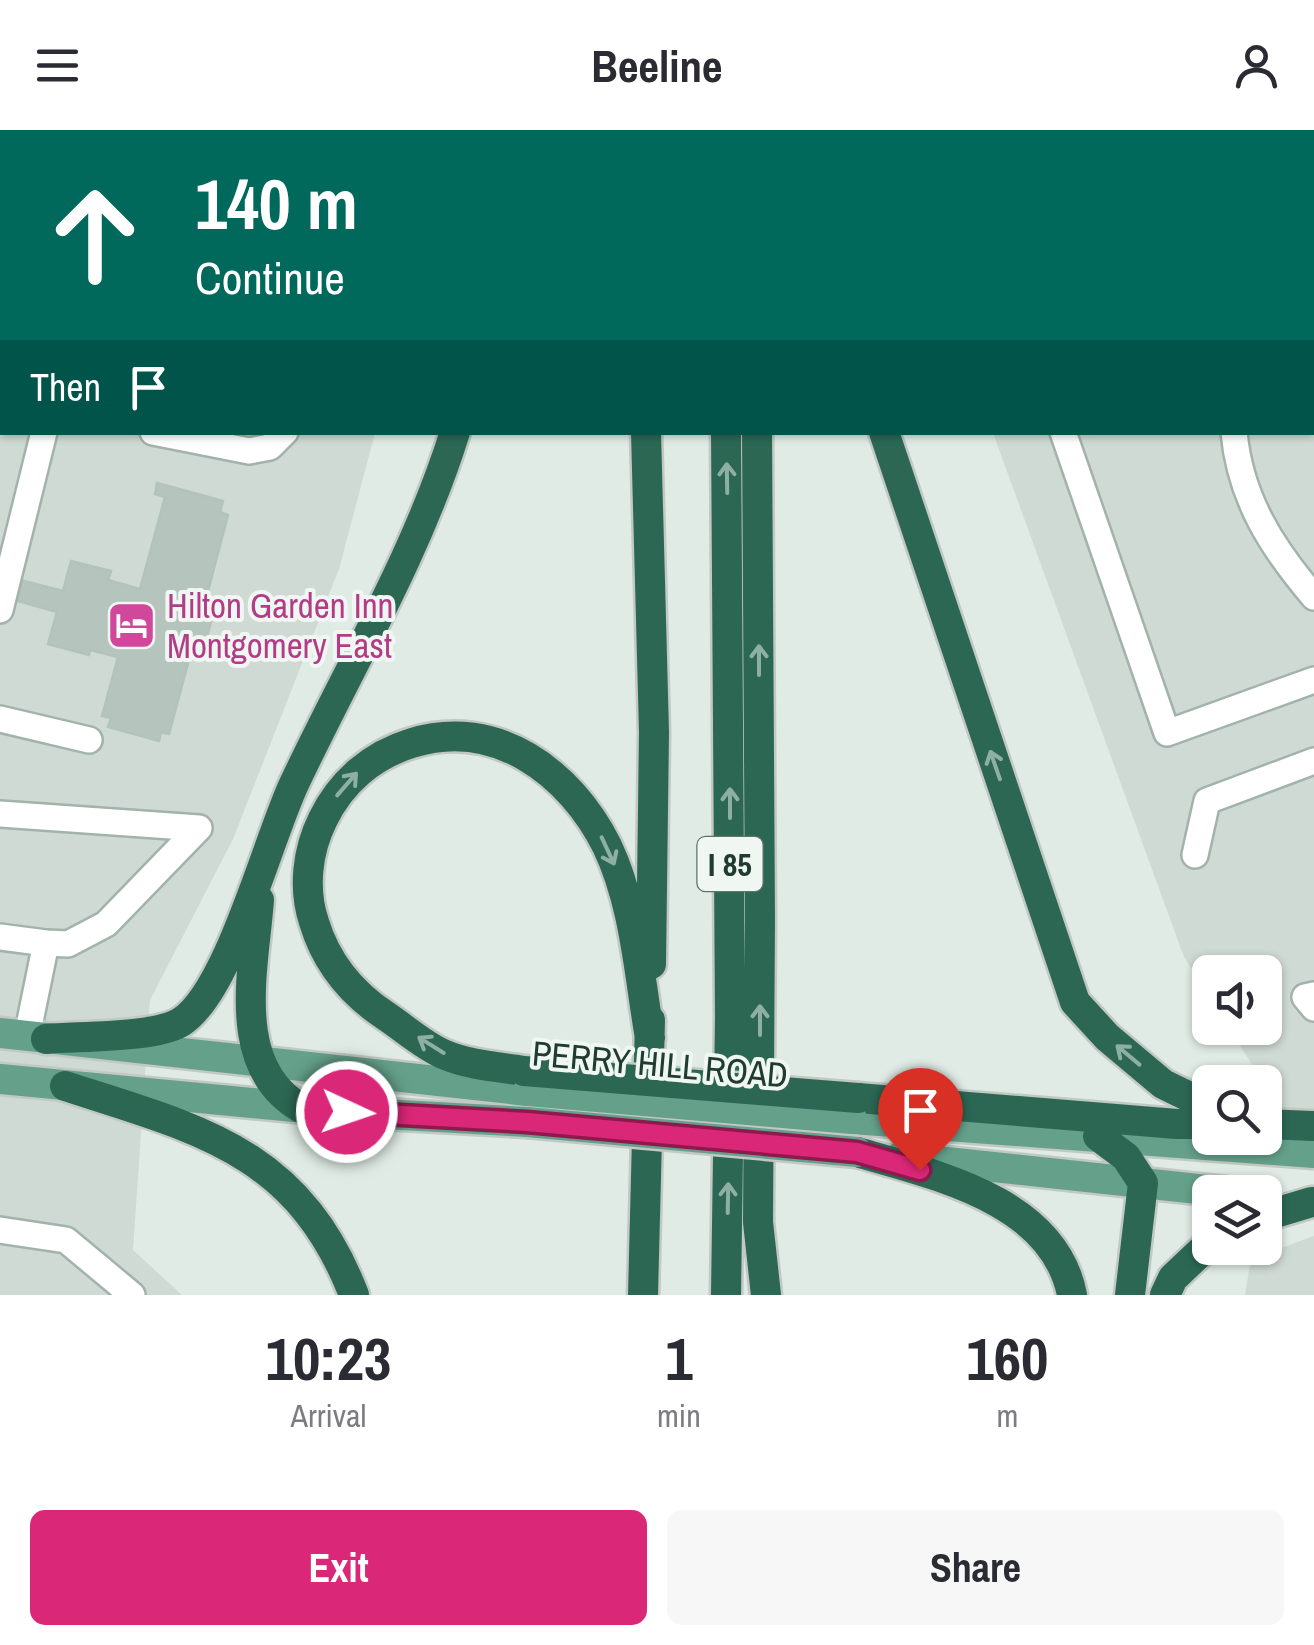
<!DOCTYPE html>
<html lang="en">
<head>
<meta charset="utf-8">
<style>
	:root { --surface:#fff; --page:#f7f7f7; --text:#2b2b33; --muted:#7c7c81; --accent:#db2777 }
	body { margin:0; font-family:"Archivo Narrow",sans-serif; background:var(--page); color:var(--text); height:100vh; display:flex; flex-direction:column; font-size:38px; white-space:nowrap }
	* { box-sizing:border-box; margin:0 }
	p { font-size:32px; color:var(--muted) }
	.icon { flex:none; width:55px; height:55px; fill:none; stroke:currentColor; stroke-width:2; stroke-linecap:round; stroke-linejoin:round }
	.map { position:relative; height:1165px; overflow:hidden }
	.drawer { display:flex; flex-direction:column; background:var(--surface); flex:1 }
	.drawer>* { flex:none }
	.hud { position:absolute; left:0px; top:0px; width:1315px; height:305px; box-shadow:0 2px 8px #0004; background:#00695c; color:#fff; overflow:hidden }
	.controls { position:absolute; left:1192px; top:825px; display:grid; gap:20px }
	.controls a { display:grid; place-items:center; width:90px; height:90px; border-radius:15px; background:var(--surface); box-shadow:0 2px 8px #0004; font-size:50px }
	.pin { position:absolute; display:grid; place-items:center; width:85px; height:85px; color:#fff; margin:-102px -42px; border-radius:50% 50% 50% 0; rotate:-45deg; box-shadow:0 0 10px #0007 }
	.pin .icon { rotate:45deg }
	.me { position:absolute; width:110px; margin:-55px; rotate:93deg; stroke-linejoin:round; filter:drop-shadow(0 0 8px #0008) }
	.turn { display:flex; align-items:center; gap:35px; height:210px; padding:0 30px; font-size:45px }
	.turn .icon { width:130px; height:130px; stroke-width:2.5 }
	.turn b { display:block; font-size:70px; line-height:85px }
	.then { display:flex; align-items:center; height:95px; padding:0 30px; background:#0003; gap:20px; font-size:38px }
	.eta { display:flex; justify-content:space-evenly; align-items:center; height:170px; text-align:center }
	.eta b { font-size:60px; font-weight:700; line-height:70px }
	.button { display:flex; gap:20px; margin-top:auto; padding:20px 30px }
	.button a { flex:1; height:115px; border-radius:15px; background:var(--accent); color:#fff; font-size:40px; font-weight:700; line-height:115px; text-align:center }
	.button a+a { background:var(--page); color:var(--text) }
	header { display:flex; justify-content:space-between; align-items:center; height:130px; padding:0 30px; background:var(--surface); font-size:45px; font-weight:700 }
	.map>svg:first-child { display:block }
</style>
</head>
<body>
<header><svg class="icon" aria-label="menu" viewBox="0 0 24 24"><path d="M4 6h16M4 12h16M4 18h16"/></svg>Beeline<svg class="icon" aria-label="person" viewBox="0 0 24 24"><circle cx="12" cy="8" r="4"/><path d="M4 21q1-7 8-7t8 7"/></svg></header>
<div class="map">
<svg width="1314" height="1165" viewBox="0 0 1314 1165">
	<rect width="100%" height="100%" fill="#dfebe4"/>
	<path fill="#cedad3" d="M0 0H456L2 2V302L375 303 339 439 233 709 150 870 133 1120 182 1165H0Z
		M907 0H1314V1033L1229 898H1265V842H1210V868L1184 827 993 303 1312 302V2Z
		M1314 1106V1165H1245L1251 1129Z"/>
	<path fill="#b5c5bd" stroke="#b2c4ba" stroke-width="2.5" d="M157 353 223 371 220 382 228 385 207 465 210 466 207 478 214 480 206 511 198 509 194 523 191 522 169 604 161 602 159 611 108 597 111 588 102 586 118 527 90 520 89 525 48 514 57 482 14 470 20 450 63 461 71 431 111 441 108 450 140 459 165 367 155 364Z"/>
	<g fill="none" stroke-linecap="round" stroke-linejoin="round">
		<defs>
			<path id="minor" d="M950 0V2
				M1019 0 1020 2
				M0 35H2
				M1312 39 1314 38
				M1312 128H1314
				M0 274 2 275
				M153 302 249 321 270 317 285 302
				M1063 302 1167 603 1314 550
				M1234 302C1240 368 1272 418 1314 467
				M0 480 44 302
				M0 589 89 610
				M0 684 199 698
				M1195 725 1207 671 1314 631
				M0 807 46 813 27 906
				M46 813 68 814 106 794 199 698
				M1314 865 1305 867 1314 878
				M0 1100 66 1110 132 1165"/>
			<path id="major" d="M0 903 528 961
				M0 949 347 982 527 992
				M852 989 1314 1023
				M900 1027 1226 1062"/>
			<path id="highway" d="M634 0 635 2
				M718 0V2
				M750 0V2
				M809 0V2
				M548 2 549 0
				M646 302 654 602 651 834
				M726 302 730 887 726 1165
				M757 302 760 791 758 1092 766 1165
				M884 302 1075 872 1107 907 1163 954 1210 977
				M259 770C254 838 229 937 301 978
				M46 909C78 906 156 908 181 892 229 862 268 709 294 654 349 537 416 427 455 302
				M524 941C498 937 468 935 443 924 423 915 404 898 386 886 351 863 326 832 314 792 303 759 307 721 323 689 341 652 372 625 412 613 496 587 570 642 607 716 635 774 639 845 650 908
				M65 956C198 999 298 1020 354 1165
				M858 968 1177 994H1210
				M1265 994 1314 996
				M1098 1006 1126 1027 1143 1053 1130 1165
				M857 1022C935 1045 1054 1070 1072 1165
				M1265 1086 1312 1072
				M643 1165 650 890
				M1165 1165 1173 1148 1210 1113"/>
		</defs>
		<use href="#minor" stroke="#a2b3ab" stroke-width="30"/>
		<use href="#major" stroke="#c1c8c5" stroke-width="35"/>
		<use href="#highway" stroke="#c1c8c5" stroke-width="35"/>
		<use href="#minor" stroke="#fff" stroke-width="25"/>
		<use href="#major" stroke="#64a08a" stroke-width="30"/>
		<use href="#highway" stroke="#2c6754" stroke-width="30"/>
		<defs>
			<path id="major-bridge" d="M528 961 852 989
				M527 992 857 1022"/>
			<path id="highway-bridge" d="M524 941 858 968"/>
		</defs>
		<use href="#major-bridge" stroke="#c1c8c5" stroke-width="35" stroke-linecap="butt"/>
		<use href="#highway-bridge" stroke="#c1c8c5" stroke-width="35" stroke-linecap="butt"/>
		<use href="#major-bridge" stroke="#64a08a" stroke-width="30"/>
		<use href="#highway-bridge" stroke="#2c6754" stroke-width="30"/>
	</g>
	<defs><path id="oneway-shaft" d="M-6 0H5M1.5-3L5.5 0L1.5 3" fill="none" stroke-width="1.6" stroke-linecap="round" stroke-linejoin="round" transform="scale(2.5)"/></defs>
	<g stroke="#8eafa4">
		<use href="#oneway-shaft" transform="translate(727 348) rotate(-91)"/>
		<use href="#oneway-shaft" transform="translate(759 530) rotate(-90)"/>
		<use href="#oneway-shaft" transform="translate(995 635) rotate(-109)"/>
		<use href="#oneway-shaft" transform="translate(347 654) rotate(-49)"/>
		<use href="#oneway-shaft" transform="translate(730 673) rotate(-90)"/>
		<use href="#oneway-shaft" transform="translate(608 721) rotate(65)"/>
		<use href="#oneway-shaft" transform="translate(760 890) rotate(-90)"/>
		<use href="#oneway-shaft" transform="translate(431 915) rotate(-148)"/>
		<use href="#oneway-shaft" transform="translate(1128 925) rotate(-140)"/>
		<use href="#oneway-shaft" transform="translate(728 1068) rotate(-89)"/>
	</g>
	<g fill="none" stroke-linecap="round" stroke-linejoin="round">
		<defs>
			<path id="route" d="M347 982 527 992 857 1022 920 1040"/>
		</defs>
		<use href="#route" stroke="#8e194d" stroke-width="25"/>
		<use href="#route" stroke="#db2777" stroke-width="18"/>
	</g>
	<defs>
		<symbol id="hotel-square" viewBox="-11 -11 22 22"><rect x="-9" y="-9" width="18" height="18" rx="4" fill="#d1479c" stroke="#f0f7f3"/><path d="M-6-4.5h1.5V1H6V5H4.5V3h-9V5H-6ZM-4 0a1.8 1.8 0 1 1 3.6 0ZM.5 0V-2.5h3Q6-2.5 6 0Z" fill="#fff"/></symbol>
	</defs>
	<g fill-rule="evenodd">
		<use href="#hotel-square" x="104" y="468" width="55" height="55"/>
	</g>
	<g text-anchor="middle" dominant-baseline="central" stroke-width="8" stroke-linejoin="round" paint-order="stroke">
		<rect fill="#f0f7f3" stroke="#5e736b" stroke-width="2.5" x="697.5" y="707" width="65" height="54" rx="8"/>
		<g font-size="32" font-weight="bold" fill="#203b31">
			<text x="730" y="734">I 85</text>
		</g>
		<g font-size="35" fill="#b23c85" stroke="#f0f7f3" text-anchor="start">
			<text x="167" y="475">Hilton Garden Inn<tspan x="167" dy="40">Montgomery East</tspan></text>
		</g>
		<g font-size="35" fill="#203b31" stroke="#f0f7f3">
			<text transform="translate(660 934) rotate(5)">PERRY HILL ROAD</text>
		</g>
	</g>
</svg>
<div class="controls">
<a><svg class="icon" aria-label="sound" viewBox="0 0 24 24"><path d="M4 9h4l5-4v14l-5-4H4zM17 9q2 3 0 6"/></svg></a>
<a><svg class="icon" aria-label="search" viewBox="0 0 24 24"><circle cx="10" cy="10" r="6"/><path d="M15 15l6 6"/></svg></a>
<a><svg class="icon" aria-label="layers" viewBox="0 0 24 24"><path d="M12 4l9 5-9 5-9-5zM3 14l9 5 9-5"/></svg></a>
</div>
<div class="pin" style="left:920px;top:1040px;background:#d93025"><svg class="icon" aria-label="arrive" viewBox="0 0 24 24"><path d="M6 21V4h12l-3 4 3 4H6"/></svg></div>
<svg class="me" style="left:347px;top:982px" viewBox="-20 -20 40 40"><circle r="17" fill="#db2777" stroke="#fff" stroke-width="3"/><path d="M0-11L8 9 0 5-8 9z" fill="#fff"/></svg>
<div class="hud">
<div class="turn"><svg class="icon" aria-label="ahead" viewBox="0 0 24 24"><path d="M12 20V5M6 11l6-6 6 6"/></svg><div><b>140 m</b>Continue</div></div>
<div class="then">Then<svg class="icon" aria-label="arrive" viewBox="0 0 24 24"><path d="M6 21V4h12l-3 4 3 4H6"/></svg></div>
</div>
</div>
<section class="drawer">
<div class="eta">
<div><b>10:23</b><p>Arrival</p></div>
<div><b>1</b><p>min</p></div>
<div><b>160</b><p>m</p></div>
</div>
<div class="button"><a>Exit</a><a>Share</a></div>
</section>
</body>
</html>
